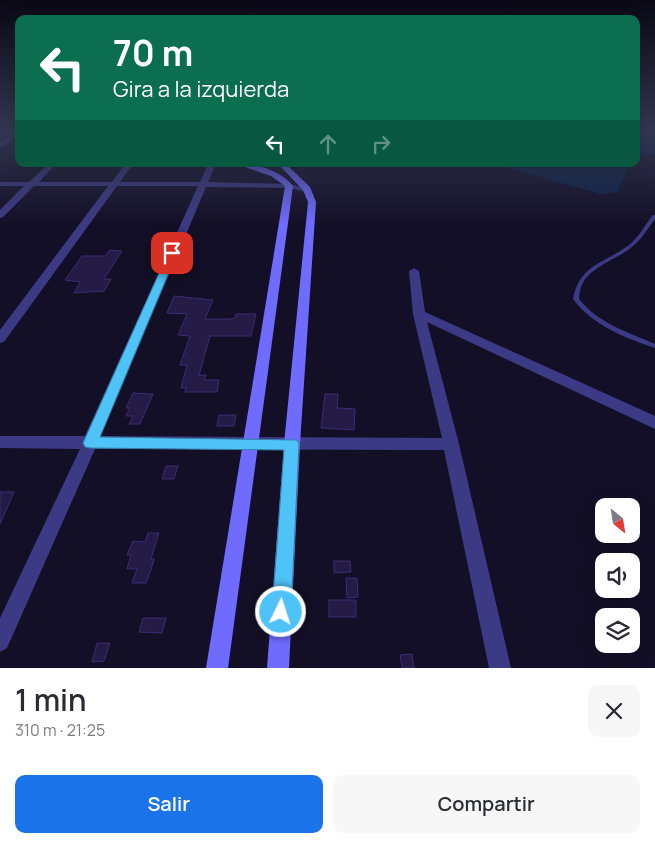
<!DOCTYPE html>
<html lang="es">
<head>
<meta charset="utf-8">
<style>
	:root { --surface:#fff; --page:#f7f7f7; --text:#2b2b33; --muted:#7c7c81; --accent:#1a73e8 }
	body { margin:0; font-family:Manrope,sans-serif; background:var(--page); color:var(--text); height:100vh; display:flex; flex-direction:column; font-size:19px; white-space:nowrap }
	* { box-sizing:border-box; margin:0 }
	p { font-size:16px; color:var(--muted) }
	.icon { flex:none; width:28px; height:28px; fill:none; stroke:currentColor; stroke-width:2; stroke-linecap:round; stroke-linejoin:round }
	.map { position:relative; height:668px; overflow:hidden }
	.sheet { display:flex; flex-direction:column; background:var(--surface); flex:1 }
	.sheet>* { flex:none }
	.guide { position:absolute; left:15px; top:15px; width:625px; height:152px; border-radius:10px; box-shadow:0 5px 20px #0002; background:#0b6e4f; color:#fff; overflow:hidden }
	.needle { width:32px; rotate:150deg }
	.controls { position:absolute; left:595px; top:498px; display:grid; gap:10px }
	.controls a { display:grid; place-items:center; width:45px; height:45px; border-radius:10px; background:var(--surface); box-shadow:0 5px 20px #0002; font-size:25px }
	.pin { position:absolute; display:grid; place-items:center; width:42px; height:42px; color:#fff; margin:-21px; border-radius:10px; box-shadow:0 2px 8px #0006 }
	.me { position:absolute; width:55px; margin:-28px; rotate:4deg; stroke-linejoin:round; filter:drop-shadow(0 0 4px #0008) }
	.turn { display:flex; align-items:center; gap:18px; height:105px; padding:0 15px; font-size:22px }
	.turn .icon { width:65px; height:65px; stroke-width:2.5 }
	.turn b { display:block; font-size:35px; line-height:42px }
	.lanes { display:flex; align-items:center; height:48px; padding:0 15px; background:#0003; justify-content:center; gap:25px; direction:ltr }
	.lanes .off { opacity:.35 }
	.round { display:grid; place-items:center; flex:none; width:52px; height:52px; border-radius:10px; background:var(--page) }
	.overview { display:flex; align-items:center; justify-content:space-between; height:85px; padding:0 15px }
	h1 { font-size:30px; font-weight:600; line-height:38px }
	.action { display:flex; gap:10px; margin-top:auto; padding:10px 15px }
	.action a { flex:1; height:58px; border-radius:10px; background:var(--accent); color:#fff; font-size:20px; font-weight:600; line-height:58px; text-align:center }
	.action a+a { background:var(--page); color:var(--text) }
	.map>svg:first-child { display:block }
</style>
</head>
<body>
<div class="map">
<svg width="655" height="668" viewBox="0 0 655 668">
	<rect width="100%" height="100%" fill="#130f26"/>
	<path fill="#0c2248" d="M636 131H655V155L636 152Z
		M494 164H630L617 192 601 194Z"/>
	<path fill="#241b47" stroke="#3b2d73" d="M110 250 122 251 104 279H111L104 291 74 293 80 282 65 280 82 256H105Z
		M174 296 213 300 205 319H231L235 318 236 314H256L251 336H210L199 375H206L204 380H219L217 392H185L186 388H181L187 365H180L190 336 178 335 187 314 167 313Z
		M133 393 153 394 140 424H129L133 416H126L130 408H126Z
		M325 394H338L337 408 355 409 354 430 321 428Z
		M219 415H236L234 426H217Z
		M166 466H178L174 479H162Z
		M0 492H14L0 524Z
		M148 533H159L151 559H154L151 570 146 583H132L137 569H127L131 555H127L133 541 145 542Z
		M334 561H350L351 572 334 573Z
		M346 578H357L358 597 347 598Z
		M329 600H356V617H329Z
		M143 618H166L162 633 139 632Z
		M97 643H110L104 661 92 662Z
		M412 654 414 668H402L400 655Z"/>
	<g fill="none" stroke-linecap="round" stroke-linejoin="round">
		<path fill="#3d3a85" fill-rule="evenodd" d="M653 215H655V219C648 228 642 239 633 246 617 260 589 266 581 287 580 291 579 295 579 299 598 323 627 332 655 344V348C625 338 592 325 573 299 579 265 605 263 629 245 639 237 645 225 653 215Z"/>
		<path fill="#3d3a85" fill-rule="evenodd" d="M16 131H19V135L0 148V143Z
			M48 164H56L39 182H112L125 164H133L120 182H200L208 164H216L208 182 289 184 311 189 307 192 289 188 206 187 101 436 442 438 413 314 409 271 414 268 419 271 425 312 655 416V429L427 322 459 444 511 668H489L444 450 95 449 7 648 0 652V618L80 449 0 448V436H85L198 186H117L4 342 0 343V330L108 186H34L3 217 0 218V210L24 186H0V182H29Z"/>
		<path fill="#6f6bff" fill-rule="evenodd" d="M236 164C255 163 281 170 293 186L228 668H206L285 186 271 176Z
			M278 164H286L310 187 316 202 300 444 289 668H267L284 444 308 202 303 190Z"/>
	</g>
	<linearGradient id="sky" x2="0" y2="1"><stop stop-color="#0a0815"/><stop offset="0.58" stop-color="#333752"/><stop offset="1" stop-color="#333752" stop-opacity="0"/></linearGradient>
	<rect width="655" height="224" fill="url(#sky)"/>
	<path fill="#4fc3f7" stroke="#337fa1" d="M169 251 177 253 100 437 297 440 299 444 291 612 288 619 281 621 275 619 272 612 284 450 90 448 85 447 83 443Z"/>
</svg>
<div class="controls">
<a><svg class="needle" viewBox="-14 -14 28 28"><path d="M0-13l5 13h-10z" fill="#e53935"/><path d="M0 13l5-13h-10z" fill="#7c7c81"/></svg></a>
<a><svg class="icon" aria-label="sound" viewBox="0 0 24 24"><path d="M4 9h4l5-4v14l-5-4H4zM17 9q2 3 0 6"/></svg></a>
<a><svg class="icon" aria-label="layers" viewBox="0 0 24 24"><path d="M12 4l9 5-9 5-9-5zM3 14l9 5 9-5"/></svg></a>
</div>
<div class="pin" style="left:172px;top:253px;background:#d93025"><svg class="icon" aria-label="arrive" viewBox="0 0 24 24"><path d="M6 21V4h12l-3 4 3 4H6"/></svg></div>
<svg class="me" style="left:281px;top:612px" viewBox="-20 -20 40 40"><circle r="17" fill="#4fc3f7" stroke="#fff" stroke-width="3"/><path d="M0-11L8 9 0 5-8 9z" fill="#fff"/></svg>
<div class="guide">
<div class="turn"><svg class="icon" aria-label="left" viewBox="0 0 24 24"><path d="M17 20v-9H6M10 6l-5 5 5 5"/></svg><div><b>70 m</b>Gira a la izquierda</div></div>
<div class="lanes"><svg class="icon" aria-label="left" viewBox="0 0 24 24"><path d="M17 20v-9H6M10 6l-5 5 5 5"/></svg><svg class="icon off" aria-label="ahead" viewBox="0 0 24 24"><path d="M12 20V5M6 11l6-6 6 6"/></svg><svg class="icon off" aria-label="right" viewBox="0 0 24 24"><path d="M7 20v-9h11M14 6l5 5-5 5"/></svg></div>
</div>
</div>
<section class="sheet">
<div class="overview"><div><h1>1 min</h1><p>310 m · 21:25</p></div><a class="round"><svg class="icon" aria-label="close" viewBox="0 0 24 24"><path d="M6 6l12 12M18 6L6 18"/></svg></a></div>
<div class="action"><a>Salir</a><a>Compartir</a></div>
</section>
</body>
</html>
